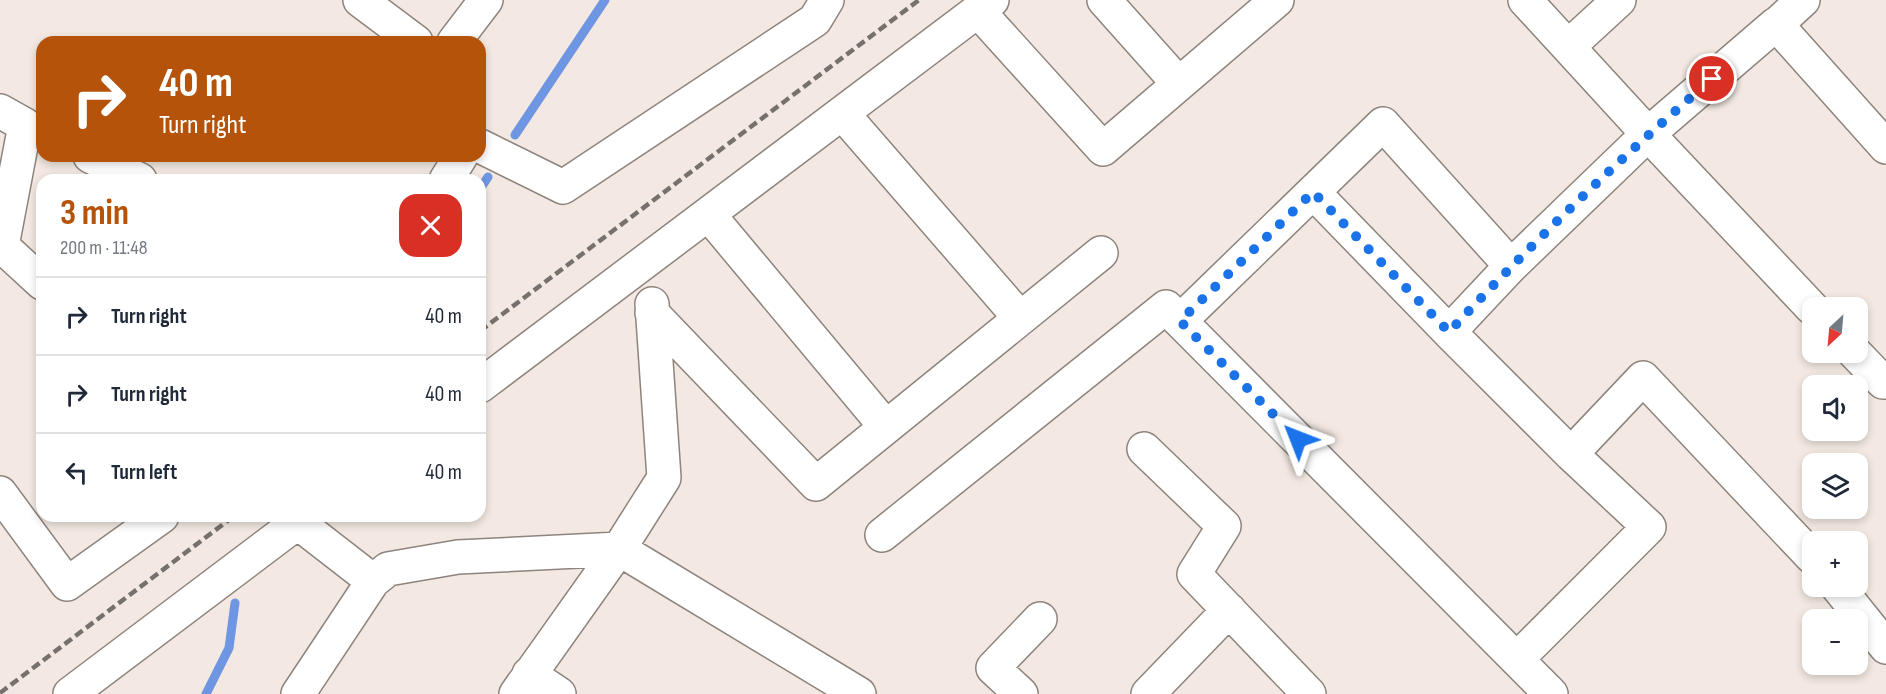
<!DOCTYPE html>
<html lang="en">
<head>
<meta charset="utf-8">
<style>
	:root { --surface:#fff; --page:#f6f6f7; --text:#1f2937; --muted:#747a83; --line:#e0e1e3; --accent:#b45309 }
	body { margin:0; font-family:"Sofia Sans Condensed",sans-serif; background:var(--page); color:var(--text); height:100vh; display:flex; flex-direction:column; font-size:22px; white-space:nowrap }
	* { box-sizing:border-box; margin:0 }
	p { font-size:20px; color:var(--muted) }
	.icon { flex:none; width:33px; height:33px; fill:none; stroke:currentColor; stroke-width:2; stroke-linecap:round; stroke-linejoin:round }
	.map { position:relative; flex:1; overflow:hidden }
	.details { position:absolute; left:36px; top:174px; width:450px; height:348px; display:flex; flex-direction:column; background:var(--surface); border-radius:18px; box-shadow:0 3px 9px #0003 }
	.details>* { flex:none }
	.guide { position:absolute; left:36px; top:36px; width:450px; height:126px; border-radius:18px; box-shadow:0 3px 9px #0003; background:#b45309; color:#fff; overflow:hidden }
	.needle { width:39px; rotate:206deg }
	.controls { position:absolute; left:1802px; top:297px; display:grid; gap:12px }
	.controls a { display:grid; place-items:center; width:66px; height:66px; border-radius:12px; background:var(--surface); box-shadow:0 3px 9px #0003; font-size:30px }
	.pin { position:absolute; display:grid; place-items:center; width:51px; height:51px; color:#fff; margin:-26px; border:3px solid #fff; border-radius:50%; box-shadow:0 2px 6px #0007 }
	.me { position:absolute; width:66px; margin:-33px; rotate:315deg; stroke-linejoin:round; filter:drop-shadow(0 0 4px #0008) }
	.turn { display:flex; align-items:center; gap:21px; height:126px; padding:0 24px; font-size:27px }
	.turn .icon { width:78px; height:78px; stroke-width:2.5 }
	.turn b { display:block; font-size:42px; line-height:51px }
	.round { display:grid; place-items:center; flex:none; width:63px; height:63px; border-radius:18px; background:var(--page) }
	.head { display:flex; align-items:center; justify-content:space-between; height:102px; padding:0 24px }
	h1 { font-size:36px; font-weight:700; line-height:45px; color:var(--accent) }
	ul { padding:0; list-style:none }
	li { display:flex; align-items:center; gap:18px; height:78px; padding:0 24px; border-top:2px solid var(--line) }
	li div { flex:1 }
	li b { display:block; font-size:22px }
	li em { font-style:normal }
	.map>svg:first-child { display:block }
</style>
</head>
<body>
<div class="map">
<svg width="1886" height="694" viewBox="0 0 1886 694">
	<rect width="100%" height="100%" fill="#f3e9e2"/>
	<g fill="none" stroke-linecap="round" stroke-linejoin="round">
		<path stroke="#6e96e3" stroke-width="9" d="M515 135 605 0
			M480 189 488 177
			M206 694 229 648 235 603"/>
		<defs>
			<path id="minor" d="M360 0 416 42
				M1104 0 1178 83
				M1525 0 1648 134 1812 308
				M978 11 1103 149 1277 0
				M1776 25 1803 0
				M454 42 486 0
				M1569 46 1619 0
				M0 111 25 125 2 246 42 283
				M842 113 1020 318
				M480 146 563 187 815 20 827 0
				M90 156 140 180
				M446 180 461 156
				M1313 192 1449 332
				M709 215 886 427
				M1511 266 1648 134 1776 24 1886 147
				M652 313 816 484 1101 253
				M1180 321 1383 124 1511 266 1449 332 1571 454 1649 527 1517 659
				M1854 352 1883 382 1886 379
				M480 386 992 0
				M1144 449 1224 526 1194 574 1309 694
				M1571 454 1643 378 1812 557
				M0 493 67 584 162 516
				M297 522 373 581 298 694
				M882 535 1166 307 1551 694
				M373 581 388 569 458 557 619 549 859 694
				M1837 586 1886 647
				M529 674 559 694
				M70 694 306 516
				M516 694 619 549 664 478 652 304
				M1021 694 993 668 1040 619
				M1148 694 1229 610"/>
		</defs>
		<use href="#minor" stroke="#8d847d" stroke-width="36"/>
		<use href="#minor" stroke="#fff" stroke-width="33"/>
		<path stroke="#77716d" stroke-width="4.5" stroke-dasharray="9 4.5" stroke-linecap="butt" d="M480 331 919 0
			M0 693 234 516"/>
	</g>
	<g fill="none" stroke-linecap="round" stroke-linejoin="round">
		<path stroke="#1a73e8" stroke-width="10" stroke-dasharray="0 18" d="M1298 439 1180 321 1313 192 1449 332C1532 243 1619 159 1712 79"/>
	</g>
</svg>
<div class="controls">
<a><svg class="needle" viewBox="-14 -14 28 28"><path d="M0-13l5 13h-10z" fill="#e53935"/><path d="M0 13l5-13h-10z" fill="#747a83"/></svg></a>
<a><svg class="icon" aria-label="sound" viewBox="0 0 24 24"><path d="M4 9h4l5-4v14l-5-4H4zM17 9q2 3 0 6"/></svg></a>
<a><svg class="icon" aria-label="layers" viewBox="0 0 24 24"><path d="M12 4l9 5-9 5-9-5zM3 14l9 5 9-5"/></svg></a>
<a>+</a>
<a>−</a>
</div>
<div class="pin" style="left:1712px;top:79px;background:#d93025"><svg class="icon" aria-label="arrive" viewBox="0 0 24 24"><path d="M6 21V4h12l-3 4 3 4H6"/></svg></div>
<svg class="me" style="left:1298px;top:439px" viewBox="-20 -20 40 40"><path d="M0-17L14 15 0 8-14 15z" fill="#1a73e8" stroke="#fff" stroke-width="4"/></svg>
<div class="guide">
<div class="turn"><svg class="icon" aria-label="right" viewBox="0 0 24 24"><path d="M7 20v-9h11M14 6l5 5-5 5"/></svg><div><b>40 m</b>Turn right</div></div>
</div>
<section class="details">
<div class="head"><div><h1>3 min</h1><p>200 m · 11:48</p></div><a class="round" style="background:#d93025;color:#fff"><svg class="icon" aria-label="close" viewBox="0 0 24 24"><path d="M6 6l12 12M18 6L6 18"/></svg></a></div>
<ul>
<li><svg class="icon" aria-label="right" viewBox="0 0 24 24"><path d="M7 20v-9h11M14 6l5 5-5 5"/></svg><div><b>Turn right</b></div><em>40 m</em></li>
<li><svg class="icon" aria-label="right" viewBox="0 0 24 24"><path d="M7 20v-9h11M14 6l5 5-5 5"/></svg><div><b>Turn right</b></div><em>40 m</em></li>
<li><svg class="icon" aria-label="left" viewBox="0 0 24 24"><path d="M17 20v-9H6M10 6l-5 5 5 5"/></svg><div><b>Turn left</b></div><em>40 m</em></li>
</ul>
</section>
</div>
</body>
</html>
